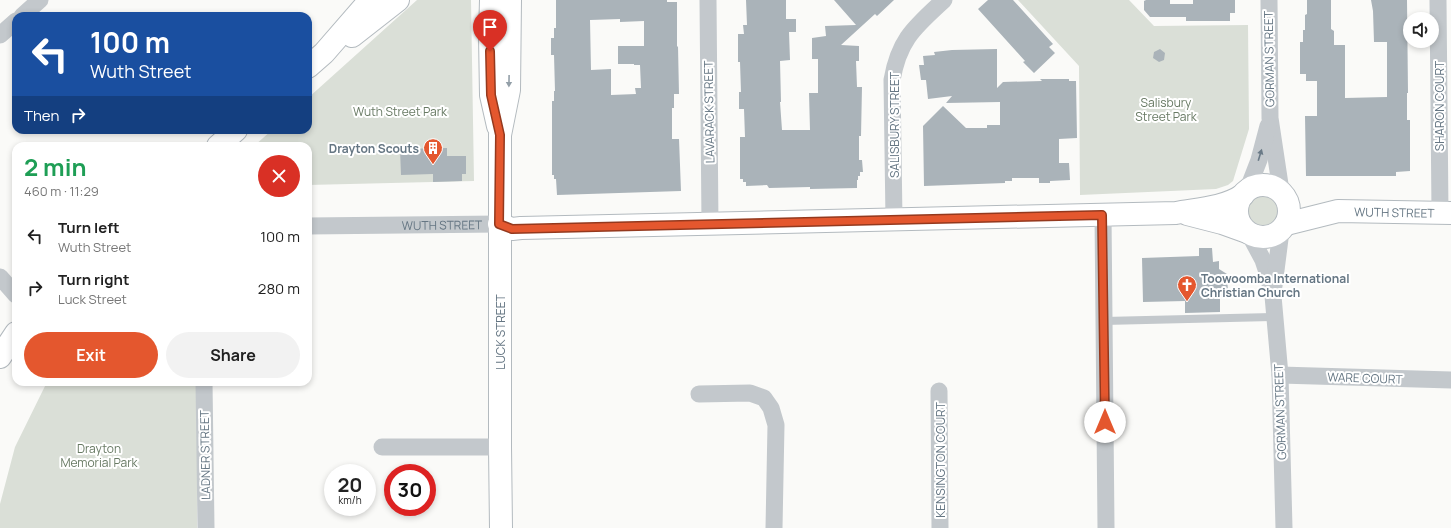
<!DOCTYPE html>
<html lang="en">
<head>
<meta charset="utf-8">
<style>
	:root { --surface:#fff; --page:#f2f2f2; --text:#222; --muted:#767676; --accent:#e4572e }
	body { margin:0; font-family:Manrope,sans-serif; background:var(--page); color:var(--text); height:100vh; display:flex; flex-direction:column; font-size:15px; white-space:nowrap }
	* { box-sizing:border-box; margin:0 }
	p { font-size:13px; color:var(--muted) }
	.icon { flex:none; width:22px; height:22px; fill:none; stroke:currentColor; stroke-width:2; stroke-linecap:round; stroke-linejoin:round }
	.map { position:relative; flex:1; overflow:hidden }
	.sheet { position:absolute; left:12px; top:142px; width:300px; height:244px; display:flex; flex-direction:column; background:var(--surface); border-radius:12px; box-shadow:0 2px 6px #0003 }
	.sheet>* { flex:none }
	.guide { position:absolute; left:12px; top:12px; width:300px; height:122px; border-radius:12px; box-shadow:0 2px 6px #0003; background:#1a4fa0; color:#fff; overflow:hidden }
	.fabs { position:absolute; left:1403px; top:12px; display:grid; gap:8px }
	.fabs a { display:grid; place-items:center; width:36px; height:36px; border-radius:50%; background:var(--surface); box-shadow:0 2px 6px #0003; font-size:20px }
	.speed { position:absolute; left:324px; top:464px; display:flex; gap:8px; font-size:20px; font-weight:700; text-align:center }
	.speed>* { display:grid; place-content:center; width:52px; height:52px; border-radius:50%; background:var(--surface); box-shadow:0 2px 6px #0003; line-height:1 }
	.speed small { font-size:10px; font-weight:400 }
	.speed .limit { border:6px solid #d22; background:#fff; color:#111 }
	.pin { position:absolute; display:grid; place-items:center; width:34px; height:34px; color:#fff; margin:-41px -17px; border-radius:50% 50% 50% 0; rotate:-45deg; box-shadow:0 0 4px #0007 }
	.pin .icon { rotate:45deg }
	.me { position:absolute; width:44px; margin:-22px; rotate:0deg; stroke-linejoin:round; filter:drop-shadow(0 0 3px #0008) }
	.turn { display:flex; align-items:center; gap:14px; height:84px; padding:0 12px; font-size:18px }
	.turn .icon { width:52px; height:52px; stroke-width:2.5 }
	.turn b { display:block; font-size:28px; line-height:34px }
	.then { display:flex; align-items:center; height:38px; padding:0 12px; background:#0003; gap:8px; font-size:15px }
	.round { display:grid; place-items:center; flex:none; width:42px; height:42px; border-radius:21px; background:var(--page) }
	.head { display:flex; align-items:center; justify-content:space-between; height:68px; padding:0 12px }
	h1 { font-size:24px; font-weight:700; line-height:30px; color:#1e9e55 }
	.cta { display:flex; gap:8px; margin-top:auto; padding:8px 12px }
	.cta a { flex:1; height:46px; border-radius:24px; background:var(--accent); color:#fff; font-size:16px; font-weight:700; line-height:46px; text-align:center }
	.cta a+a { background:var(--page); color:var(--text) }
	ul { padding:0; list-style:none }
	li { display:flex; align-items:center; gap:12px; height:52px; padding:0 12px }
	li div { flex:1 }
	li b { display:block; font-size:15px }
	li em { font-style:normal }
	.map>svg:first-child { display:block }
</style>
</head>
<body>
<div class="map">
<svg width="1451" height="528" viewBox="0 0 1451 528">
	<rect width="100%" height="100%" fill="#fafaf8"/>
	<path fill="#dadfd7" d="M417 0H471L474 181 308 185V146H254L272 130H308V98Z
		M1018 0H1129L1154 26 1248 25 1249 129 1233 181 1228 185 1216 189 1080 195 1079 66Z
		M1247 212a17 17 0 1 1 34 0a17 17 0 1 1-34 0Z
		M47 382H197V528H0V504L15 447Z"/>
	<path fill="#aab3b9" fill-rule="evenodd" d="M556 0H667V2H677V47L678 46 679 94H674V108H672V139H679L681 191 557 195 556 179H554V175H552V101H554V91H555L554 55H551V38H554V28H556ZM620 19V22L644 21V46H618V64H634V65H640L641 88H635L636 94 611 95V69L591 70 590 20Z
		M746 0H786V19H796V32H789L790 60 780 61 781 102H780L782 130H810L809 93H818V59H812V38L826 36 825 26 856 25 834 0H894L877 16 875 14 841 45 859 46V61H856L857 87H862L861 136H859V160H862L863 172H860V176H858V180H857V188L810 189V187L769 188 767 185 746 186V182H743V179H740V137H745L744 109H739V92H741L740 62H738V34H744L743 25H747Z
		M988 0H1013L1053 44 1049 47 1055 53 1034 73 1023 62 1025 61 978 9Z
		M1146 0H1170V4H1193V0H1235V13H1230V21H1186V17H1150L1144 10V1Z
		M1307 0H1331V29L1334 31V45H1345V98L1387 97V42H1374L1373 11 1371 0H1407L1408 93H1407V120H1410V171L1396 172V176H1306L1305 116H1317V81H1306V74H1300V42H1303V30H1305V15L1307 14Z
		M997 49V88L1003 82 1042 81 1040 79H1069V81H1076L1077 138 1059 139V163H1069L1070 180 1050 181V183H1039V178H1012V181H1005V183L924 186 923 126 943 106 966 128H987V125H1000V102L946 103 952 96 928 99 926 80H921L919 65H924L923 56 935 55 934 52 952 50Z
		M1160 49 1165 53 1164 60 1159 62 1153 58 1154 52Z
		M447 148V156H466V174H462V181L433 182V174L401 175 400 149Z
		M1199 248H1212L1213 262 1219 261V269L1227 274 1228 293 1220 298V312L1185 313V301L1143 302 1142 258 1199 256Z"/>
	<g fill="none" stroke-linecap="round" stroke-linejoin="round">
		<defs>
			<g id="secondary">
				<path d="M491 0 490 36 491 95 498 126"/>
				<path d="M352 36 398 0"/>
				<path d="M308 67 324 53 364 7 371 0"/>
				<path d="M218 146 236 130"/>
				<circle cx="1263" cy="211" r="26"/>
				<path d="M1187 214 1222 223 1247 232"/>
				<path d="M499 224 512 229 521 228 1176 213C1198 209 1224 208 1243 195"/>
				<path id="s2" d="M1286 224 1338 211 1451 213"/>
				<path d="M0 357 16 333"/>
				<path d="M501 528 500 447V135L509 90 510 0"/>
			</g>
		</defs>
		<use href="#secondary" stroke="#b3babf" stroke-width="24"/>
		<path stroke="#c3c8cc" stroke-width="8" d="M1104 321 1274 317"/>
		<g stroke="#c3c8cc" stroke-width="17">
			<path d="M708 0 710 224"/>
			<path d="M1269 0 1270 118 1281 191"/>
			<path d="M1438 0 1440 212"/>
			<path d="M22 16 40 0"/>
			<path d="M0 35 16 21"/>
			<path d="M1247 191 1259 160 1268 126"/>
			<path d="M1103 215 1106 528"/>
			<path d="M894 220 892 80C899 39 915 27 944 0"/>
			<path id="s1" d="M308 226 499 224"/>
			<path d="M1248 232 1263 260 1267 272 1273 296 1280 375 1284 528"/>
			<path d="M0 277 16 295"/>
			<path d="M1274 286 1281 231"/>
			<path d="M1280 375 1451 380"/>
			<path d="M204 382 206 528"/>
			<path d="M939 391 940 528"/>
			<path d="M699 394 750 393 764 398 771 408 776 425 774 528"/>
			<path d="M382 447H500"/>
		</g>
		<use href="#secondary" stroke="#fff" stroke-width="22"/>
	</g>
	<defs><path id="oneway-solid" d="M-6-.8H1V-3.2L6.5 0L1 3.2V.8H-6Z"/></defs>
	<use fill="#939fa8" href="#oneway-solid" transform="translate(509 81) rotate(91)"/>
	<use fill="#6a7a87" href="#oneway-solid" transform="translate(1260 155) rotate(-73)"/>
	<g fill="none" stroke-linecap="round" stroke-linejoin="round">
		<defs>
			<path id="route" d="M490 51 491 95 500 135 499 224 512 229 1102 215 1105 422"/>
		</defs>
		<use href="#route" stroke="#94391e" stroke-width="10"/>
		<use href="#route" stroke="#e4572e" stroke-width="7"/>
	</g>
	<defs>
		<symbol id="building-pin" viewBox="-11 -11 22 30"><path d="M0 17L-7.5 6A9.5 9.5 0 1 1 7.5 6Z" fill="#e4572e" stroke="#fff"/><path d="M-4-6H4V6H1V3H-1V6H-4ZM-2.5-4.3h1.7v1.8h-1.7ZM.8-4.3h1.7v1.8H.8ZM-2.5-1h1.7V.8h-1.7ZM.8-1h1.7V.8H.8Z" fill="#fff"/></symbol>
		<symbol id="church-pin" viewBox="-11 -11 22 30"><path d="M0 17L-7.5 6A9.5 9.5 0 1 1 7.5 6Z" fill="#e4572e" stroke="#fff"/><path d="M-1.2-6h2.4v3.5h3.3v2.4h-3.3V6h-2.4V-.1h-3.3v-2.4h3.3Z" fill="#fff"/></symbol>
	</defs>
	<g fill-rule="evenodd">
		<use href="#building-pin" x="422" y="137" width="22" height="30"/>
		<use href="#church-pin" x="1176" y="274" width="22" height="30"/>
	</g>
	<g text-anchor="middle" dominant-baseline="central" stroke-width="4" stroke-linejoin="round" paint-order="stroke">
		<g font-size="12" fill="#657683" stroke="#fff">
			<text transform="translate(1269 59) rotate(-91)">GORMAN STREET</text>
			<text transform="translate(1439 106) rotate(-90)">SHARON COURT</text>
			<text transform="translate(709 112) rotate(-91)">LAVARACK STREET</text>
			<text transform="translate(894 125) rotate(-90)">SALISBURY STREET</text>
			<text stroke="none"><textPath href="#s2" startOffset="110">WUTH STREET</textPath></text>
			<text stroke="none"><textPath href="#s1" startOffset="134">WUTH STREET</textPath></text>
			<text transform="translate(500 332) rotate(-90)">LUCK STREET</text>
			<text transform="translate(1365 378) rotate(2)">WARE COURT</text>
			<text transform="translate(1280 412) rotate(-92)">GORMAN STREET</text>
			<text transform="translate(205 455) rotate(-91)">LADNER STREET</text>
			<text transform="translate(940 460) rotate(-90)">KENSINGTON COURT</text>
		</g>
		<g font-size="12" fill="#687a64" stroke="#fff">
			<text x="1166" y="102">Salisbury<tspan x="1166" dy="14">Street Park</tspan></text>
			<text x="400" y="111">Wuth Street Park</text>
			<text x="99" y="448">Drayton<tspan x="99" dy="14">Memorial Park</tspan></text>
		</g>
		<g font-size="12" font-weight="bold" fill="#657683" stroke="#fff" text-anchor="end">
			<text x="419" y="148">Drayton Scouts</text>
			<text x="1201" y="278" text-anchor="start">Toowoomba International<tspan x="1201" dy="14">Christian Church</tspan></text>
		</g>
	</g>
</svg>
<div class="fabs">
<a><svg class="icon" aria-label="sound" viewBox="0 0 24 24"><path d="M4 9h4l5-4v14l-5-4H4zM17 9q2 3 0 6"/></svg></a>
</div>
<div class="speed"><div>20<small>km/h</small></div><div class="limit">30</div></div>
<div class="pin" style="left:490px;top:51px;background:#d93025"><svg class="icon" aria-label="arrive" viewBox="0 0 24 24"><path d="M6 21V4h12l-3 4 3 4H6"/></svg></div>
<svg class="me" style="left:1105px;top:422px" viewBox="-20 -20 40 40"><circle r="19" fill="#fff"/><path d="M0-13L10 11 0 6-10 11z" fill="#e4572e"/></svg>
<div class="guide">
<div class="turn"><svg class="icon" aria-label="left" viewBox="0 0 24 24"><path d="M17 20v-9H6M10 6l-5 5 5 5"/></svg><div><b>100 m</b>Wuth Street</div></div>
<div class="then">Then<svg class="icon" aria-label="right" viewBox="0 0 24 24"><path d="M7 20v-9h11M14 6l5 5-5 5"/></svg></div>
</div>
<section class="sheet">
<div class="head"><div><h1>2 min</h1><p>460 m · 11:29</p></div><a class="round" style="background:#d93025;color:#fff"><svg class="icon" aria-label="close" viewBox="0 0 24 24"><path d="M6 6l12 12M18 6L6 18"/></svg></a></div>
<ul>
<li><svg class="icon" aria-label="left" viewBox="0 0 24 24"><path d="M17 20v-9H6M10 6l-5 5 5 5"/></svg><div><b>Turn left</b><p>Wuth Street</p></div><em>100 m</em></li>
<li><svg class="icon" aria-label="right" viewBox="0 0 24 24"><path d="M7 20v-9h11M14 6l5 5-5 5"/></svg><div><b>Turn right</b><p>Luck Street</p></div><em>280 m</em></li>
</ul>
<div class="cta"><a>Exit</a><a>Share</a></div>
</section>
</div>
</body>
</html>
